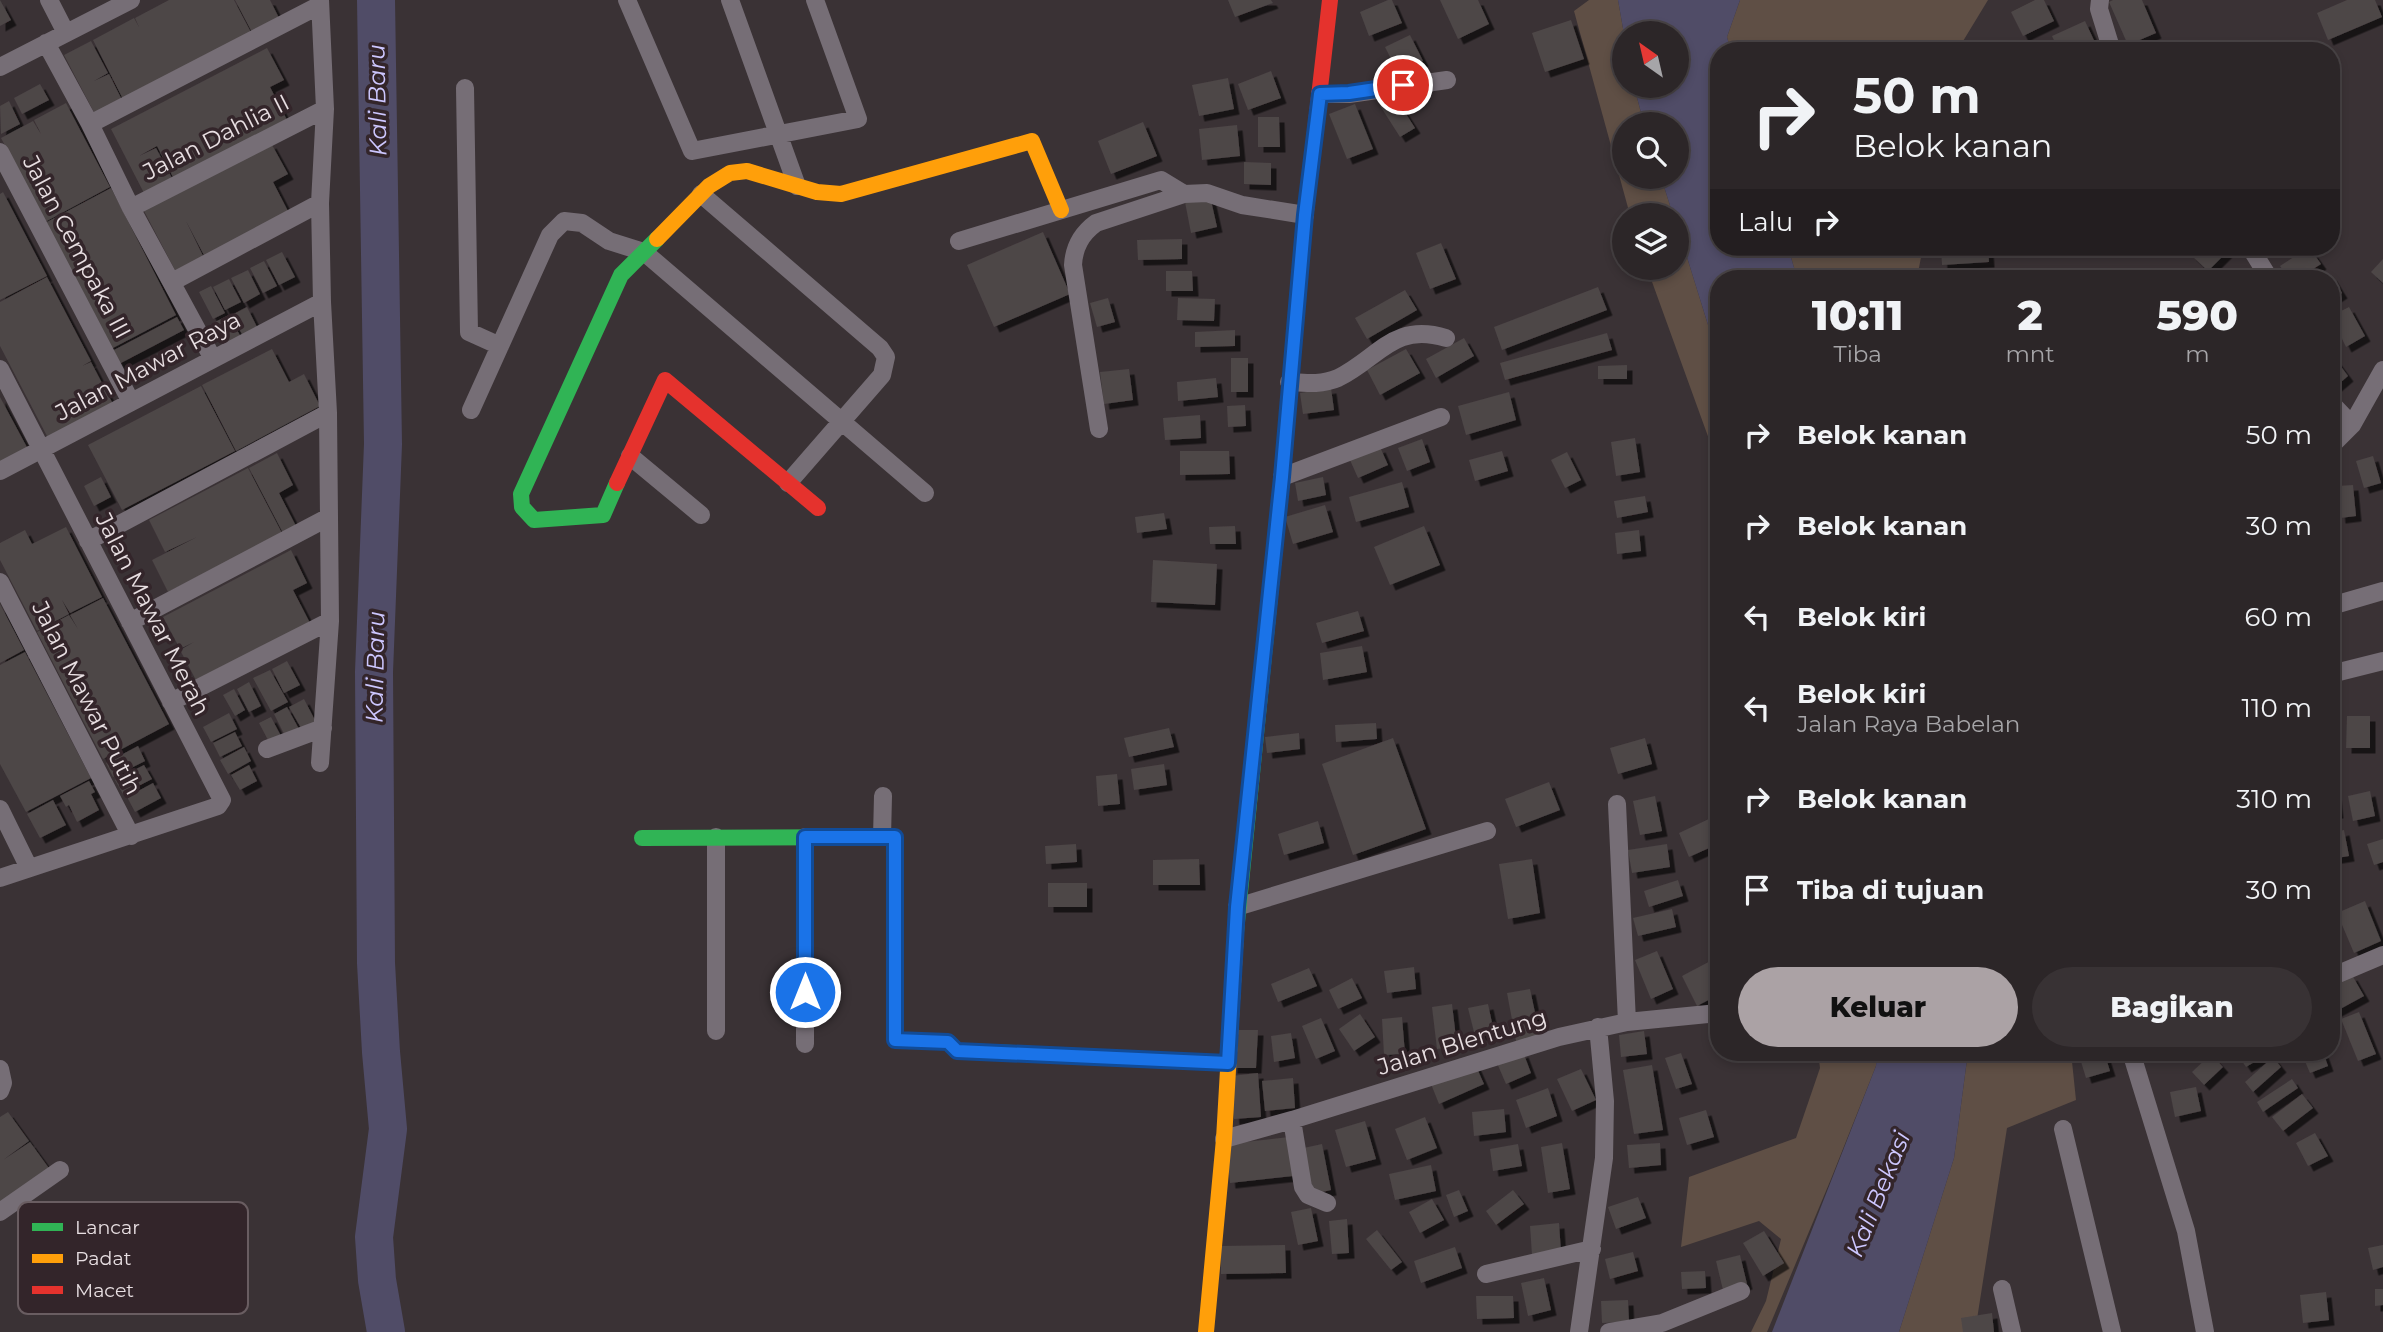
<!DOCTYPE html>
<html lang="id">
<head>
<meta charset="utf-8">
<style>
	:root { --surface:#2c2628; --page:#383234; --text:#f1f3f6; --muted:#a6a5a8; --line:#484345; --accent:#aba2a5 }
	body { margin:0; font-family:Montserrat,sans-serif; background:var(--page); color:var(--text); height:100vh; display:flex; flex-direction:column; font-size:26px; white-space:nowrap }
	* { box-sizing:border-box; margin:0 }
	p { font-size:23px; color:var(--muted) }
	.icon { flex:none; width:38px; height:38px; fill:none; stroke:currentColor; stroke-width:2; stroke-linecap:round; stroke-linejoin:round }
	.map { position:relative; flex:1; overflow:hidden }
	.side { position:absolute; left:1710px; top:270px; width:630px; height:791px; display:flex; flex-direction:column; background:var(--surface); border-radius:28px; box-shadow:0 4px 10px #0003,0 0 0 2px var(--line) }
	.side>* { flex:none }
	.hud { position:absolute; left:1710px; top:42px; width:630px; height:214px; border-radius:28px; box-shadow:0 4px 10px #0003,0 0 0 2px var(--line); background:#2c2628; color:var(--text); overflow:hidden }
	.needle { width:46px; rotate:326deg }
	.buttons { position:absolute; left:1612px; top:21px; display:grid; gap:14px }
	.buttons a { display:grid; place-items:center; width:77px; height:77px; border-radius:50%; background:var(--surface); box-shadow:0 4px 10px #0003,0 0 0 2px var(--line); font-size:35px }
	.pin { position:absolute; display:grid; place-items:center; width:60px; height:60px; color:#fff; margin:-30px; border:4px solid #fff; border-radius:50%; box-shadow:0 2px 7px #0007 }
	.me { position:absolute; width:77px; margin:-38px; rotate:0deg; stroke-linejoin:round; filter:drop-shadow(0 0 5px #0008) }
	.turn { display:flex; align-items:center; gap:24px; height:147px; padding:0 28px; font-size:32px }
	.turn .icon { width:91px; height:91px; stroke-width:2.5 }
	.turn b { display:block; font-size:49px; line-height:60px }
	.then { display:flex; align-items:center; height:66px; padding:0 28px; background:#0003; gap:14px; font-size:26px }
	.eta { display:flex; justify-content:space-evenly; align-items:center; height:119px; text-align:center }
	.eta b { font-size:42px; font-weight:800; line-height:49px }
	.action { display:flex; gap:14px; margin-top:auto; padding:14px 28px }
	.action a { flex:1; height:80px; border-radius:42px; background:var(--accent); color:#111; font-size:28px; font-weight:800; line-height:80px; text-align:center }
	.action a+a { background:var(--page); color:var(--text) }
	ul { padding:0; list-style:none }
	li { display:flex; align-items:center; gap:21px; height:91px; padding:0 28px }
	li div { flex:1 }
	li b { display:block; font-size:26px }
	li em { font-style:normal }
	.map>svg:first-child { display:block }
</style>
</head>
<body>
<div class="map">
<svg width="2383" height="1332" viewBox="0 0 2383 1332">
	<defs>
		<filter id="shadow"><feDropShadow dx="5.5" dy="5.5" stdDeviation="0" flood-color="#0009"/></filter>
	</defs>
	<rect width="100%" height="100%" fill="#3a3235"/>
	<path fill="#5f4f45" d="M1589 0H1618L1624 34V86H1634L1644 124H1624V177H1661L1673 215H1630L1574 11Z
		M1740 0H1988L1957 51H1731L1727 37Z
		M1677 225 1718 357V464L1647 268H1676Z
		M1788 247H1923L1917 278H1797Z
		M1818 1052H1877L1876 1066 1831 1179 1767 1332H1751L1766 1301 1781 1239 1759 1221 1681 1247 1689 1177 1796 1138 1820 1068Z
		M1968 1052H2071L2076 1100 2007 1128 1975 1332H1899L1954 1158Z"/>
	<path fill="#504c67" d="M1618 0H1740L1727 37 1731 51H1718V247H1788L1797 278H1718V357L1677 225 1676 215H1673L1661 177H1676V124H1644L1634 86H1676V33L1624 34Z
		M1877 1052H1968L1954 1158 1899 1332H1772L1876 1066Z"/>
	<g fill="none" stroke-linecap="round" stroke-linejoin="round">
		<path stroke="#504c67" stroke-width="38" d="M376 0 383 444 374 672 376 963 381 1052 388 1129 374 1237 377 1280 386 1332"/>
	</g>
	<path fill="#4d4647" filter="url(#shadow)" d="M0 0 11 20 0 26Z
		M169 0H234L254 38 126 105 93 40 134 18 139 27 135 18Z
		M235 0H270L282 24 255 38Z
		M1228 0H1271L1273 3 1235 17Z
		M1388 0H1392L1402 23 1369 36 1360 12Z
		M1440 0H1478L1489 24 1458 39Z
		M2035 0H2044L2054 21 2023 36 2011 12Z
		M2113 0H2142L2156 33 2128 45 2109 2Z
		M2347 0H2375L2382 17 2328 40 2317 13Z
		M1571 20 1584 59 1545 72 1532 33Z
		M2085 21 2099 51H2059L2052 36Z
		M1410 35 1423 61 1398 73 1385 47Z
		M91 41 108 73 94 81 109 74 125 106 98 120 64 55Z
		M267 48 284 80 270 87 287 120 174 179 157 146 139 156 156 148 173 180 145 195 128 162 135 159 128 162 111 129Z
		M1271 71 1281 98 1248 110 1238 84Z
		M1228 78 1234 109 1199 116 1192 85Z
		M40 84 49 100 22 114 14 98Z
		M1394 95 1415 128 1400 137 1379 104Z
		M9 101 20 124 1 134 0 106Z
		M66 103 110 187 45 222 1 138 33 121 41 134 34 120Z
		M1355 104 1373 149 1347 159 1329 114Z
		M1258 117H1279L1280 147H1258Z
		M1143 122 1157 156 1111 174 1098 141Z
		M1237 125 1240 156 1202 160 1199 129Z
		M271 143 288 174 273 182 290 215 206 259 186 221 205 260 177 274 143 209Z
		M1244 162 1271 163V185L1244 184Z
		M111 188 176 315 111 349 45 223Z
		M3 192 47 276 0 300V194Z
		M1210 196 1217 227 1191 233 1185 202Z
		M1043 232 1070 294 994 327 967 265Z
		M1182 239V259L1138 260 1137 240Z
		M1441 243 1456 279 1430 289 1416 253Z
		M1941 247H1988L1989 262 1942 265Z
		M2199 247H2232L2208 271 2191 255Z
		M2309 247 2321 264 2299 278H2288L2280 266Z
		M282 252 295 277 279 285 266 260Z
		M2383 259V283L2371 272Z
		M264 261 277 286 263 293 250 268Z
		M248 270 260 294 244 303 231 278Z
		M1166 271H1192L1193 291H1166Z
		M2331 275 2342 293 2331 300Z
		M47 277 91 361 82 366 91 362 113 404 48 438 0 346V302Z
		M229 279 241 302 225 310 213 287Z
		M211 286 225 313 213 319 199 292Z
		M1598 287 1607 310 1502 350 1494 327Z
		M1405 290 1417 310 1367 339 1355 318Z
		M1108 298 1115 322 1097 327 1090 303Z
		M1178 298 1215 299 1214 321 1177 320Z
		M247 307 258 329 243 336 232 315Z
		M2349 307 2365 336 2346 347 2331 316Z
		M229 315 242 339 228 347 215 322Z
		M177 317 184 330 119 364 112 351Z
		M1235 330V346L1195 347V332Z
		M1607 333 1612 350 1505 380 1500 363Z
		M1464 338 1474 356 1436 378 1426 359Z
		M272 349 289 382 304 374 320 406 236 451 202 385Z
		M1406 349 1420 373 1380 395 1367 370Z
		M2331 353 2348 376 2334 388 2331 384Z
		M1231 358H1248V392H1231Z
		M1627 365V379H1598V366Z
		M1129 369 1133 400 1104 404 1100 372Z
		M1216 378 1218 397 1178 401 1177 382Z
		M201 386 235 451 122 510 88 445Z
		M1331 388 1334 410 1303 414 1300 393Z
		M1509 392 1516 420 1466 435 1458 406Z
		M0 397 29 451 0 466Z
		M1245 405 1246 426 1228 427 1227 406Z
		M1200 415 1201 438 1165 440 1163 418Z
		M1635 438 1640 472 1616 476 1611 442Z
		M1422 439 1430 462 1407 471 1398 448Z
		M1380 447 1388 465 1358 478 1350 460Z
		M1180 451H1229L1230 474 1180 475Z
		M1502 451 1508 471 1475 481 1469 460Z
		M1567 452 1581 480 1565 488 1551 460Z
		M277 453 293 485 279 493 296 526 283 533 249 468Z
		M2373 456 2381 483 2364 488 2356 461Z
		M248 468 282 533 168 592 152 560 197 537 165 552 149 520Z
		M101 477 111 497 94 506 84 486Z
		M1323 477 1326 495 1298 501 1295 483Z
		M1402 482 1409 507 1356 522 1349 497Z
		M2353 485 2356 516 2340 518 2337 486Z
		M1645 496 1648 512 1617 518 1614 501Z
		M1325 505 1333 532 1293 544 1285 517Z
		M1164 513 1167 529 1137 533 1135 517Z
		M1235 526 1236 544H1210L1209 527Z
		M1424 526 1440 565 1390 585 1374 547Z
		M66 527 102 597 70 613 62 600 69 614 37 631 0 560V543L25 530 32 544Z
		M1639 530 1641 551 1617 554 1615 533Z
		M291 550 307 583 293 590 310 623 197 682 180 650 194 642 180 649 163 617Z
		M1153 560 1217 564 1215 605 1151 602Z
		M103 598 169 724 103 759 37 632 69 615 78 629 70 615Z
		M0 604 24 650 0 663Z
		M1358 611 1364 631 1322 643 1316 623Z
		M1362 646 1367 672 1323 680 1320 653Z
		M25 652 91 778 26 812 0 764V665Z
		M287 661 300 685 284 693 272 669Z
		M270 670 288 702 271 711 253 678Z
		M249 682 261 706 249 712 237 689Z
		M234 689 245 710 235 716 223 695Z
		M304 699 318 726 304 733 289 707Z
		M287 707 299 729 285 736 274 714Z
		M229 713 237 729 211 742 203 727Z
		M2347 716H2370V748H2346Z
		M271 717 281 736 269 742 259 723Z
		M1376 723 1377 739 1336 742 1335 725Z
		M1169 728 1174 747 1129 757 1124 738Z
		M235 732 242 746 220 757 213 743Z
		M1299 733 1300 749 1267 753 1265 737Z
		M1393 738 1426 829 1353 855 1322 764Z
		M1645 738 1652 764 1618 774 1610 748Z
		M138 746 145 761 113 777 106 763Z
		M244 747 251 761 228 774 220 760Z
		M1164 764 1167 785 1134 790 1131 769Z
		M144 765 152 779 123 794 115 780Z
		M249 765 257 781 240 790 231 775Z
		M1117 774 1120 804 1098 806 1096 776Z
		M89 781 95 792 91 794 99 810 77 822 69 805 66 807 60 796Z
		M1549 782 1560 810 1516 827 1505 799Z
		M153 783 161 798 135 812 127 797Z
		M2331 785H2335L2338 813H2331Z
		M2370 791 2375 816 2353 821 2348 796Z
		M1655 796 1662 831 1640 835 1633 801Z
		M53 800 66 825 40 838 27 814Z
		M1711 818 1718 836V844L1689 857 1679 833Z
		M1318 821 1324 843 1284 855 1278 834Z
		M2344 830 2349 856 2331 859V833Z
		M2383 839V862L2374 865 2367 844Z
		M1076 844 1077 862 1046 864 1045 846Z
		M1667 844 1670 867 1632 873 1628 850Z
		M1199 859 1200 885H1153V860Z
		M1532 859 1540 913 1508 919 1499 864Z
		M1678 880 1683 896 1649 907 1644 891Z
		M1048 883H1087V907H1048Z
		M2365 901 2381 941 2354 953 2337 913Z
		M1672 909 1676 927 1638 936 1633 918Z
		M1657 951 1673 989 1651 999 1635 960Z
		M1718 957V995L1697 1006 1682 976Z
		M1414 967 1416 989 1387 993 1384 971Z
		M1309 968 1317 986 1278 1002 1271 984Z
		M2352 975 2364 996 2331 1014V987Z
		M1352 978 1362 998 1338 1009 1329 990Z
		M1530 989 1540 1036 1516 1041 1507 993Z
		M1452 1004 1457 1046 1437 1049 1432 1007Z
		M1488 1004 1494 1032 1475 1036 1468 1008Z
		M2359 1012 2376 1054 2358 1061 2341 1019Z
		M1360 1014 1375 1037 1354 1051 1339 1029Z
		M1402 1017 1405 1054 1384 1055 1382 1019Z
		M1321 1018 1335 1051 1316 1059 1302 1026Z
		M1233 1030H1258L1256 1068H1232Z
		M1644 1031 1647 1054 1621 1057 1619 1035Z
		M1291 1033 1295 1058 1274 1062 1271 1036Z
		M1523 1052 1531 1073 1506 1084 1497 1063Z
		M2090 1052H2104L2110 1071 2086 1078 2079 1055Z
		M2236 1052H2271L2246 1067Z
		M2301 1052H2323L2328 1066 2310 1073Z
		M1681 1053 1692 1084 1676 1089 1665 1058Z
		M2211 1054 2223 1067 2204 1085 2192 1072Z
		M2273 1057 2281 1067 2253 1092 2245 1082Z
		M1475 1064 1484 1084 1439 1104 1431 1084Z
		M1652 1065 1663 1130 1634 1134 1623 1070Z
		M1581 1069 1596 1100 1572 1111 1557 1079Z
		M1258 1073 1261 1117 1234 1119 1231 1076Z
		M1293 1078 1295 1108 1265 1111 1262 1081Z
		M2292 1079 2298 1088 2263 1112 2257 1102Z
		M2196 1087 2201 1111 2175 1117 2170 1092Z
		M1548 1088 1557 1116 1526 1128 1516 1100Z
		M2302 1094 2313 1108 2283 1131 2272 1117Z
		M1504 1109 1506 1132 1474 1136 1472 1112Z
		M1706 1110 1714 1137 1687 1145 1679 1118Z
		M8 1112 29 1141 3 1160 30 1142 51 1171 0 1208V1117Z
		M1425 1117 1437 1148 1407 1160 1395 1129Z
		M1365 1121 1376 1159 1346 1167 1335 1130Z
		M2315 1133 2328 1156 2308 1166 2296 1143Z
		M1289 1137 1293 1176 1230 1183 1226 1144Z
		M1562 1143 1570 1189 1548 1193 1541 1147Z
		M1660 1143 1661 1165 1629 1168 1627 1145Z
		M1322 1144 1331 1190 1309 1195 1299 1149Z
		M1518 1144 1522 1166 1493 1171 1490 1149Z
		M1431 1165 1436 1191 1395 1200 1389 1174Z
		M1459 1190 1468 1211 1454 1217 1446 1195Z
		M1513 1190 1524 1204 1496 1225 1486 1211Z
		M1638 1197 1646 1218 1616 1229 1608 1207Z
		M1432 1199 1444 1220 1420 1233 1409 1212Z
		M1311 1208 1318 1241 1298 1245 1291 1212Z
		M1347 1219 1349 1253 1332 1254 1329 1221Z
		M1559 1223 1561 1252 1532 1255 1530 1226Z
		M1377 1230 1402 1262 1391 1270 1366 1239Z
		M1764 1231 1784 1263 1763 1276 1743 1243Z
		M1285 1245 1286 1273 1221 1274V1246Z
		M2383 1245V1267L2373 1270 2368 1248Z
		M1455 1247 1462 1268 1421 1283 1414 1261Z
		M1633 1252 1638 1271 1610 1279 1605 1259Z
		M1740 1255 1747 1284 1723 1290 1716 1261Z
		M1705 1271 1706 1288 1682 1289 1681 1272Z
		M1544 1278 1551 1310 1528 1316 1521 1283Z
		M2375 1289H2383V1305L2375 1306Z
		M2326 1292 2329 1320 2303 1323 2300 1295Z
		M1476 1296H1513L1514 1318 1477 1319Z
		M1628 1300 1629 1322 1602 1323 1601 1301Z
		M1992 1313 1994 1332H1963L1961 1318Z"/>
	<g fill="none" stroke-linecap="round" stroke-linejoin="round">
		<path stroke="#766e76" stroke-width="18" d="M49 0 66 33
			M320 0 325 109 320 203 322 302 328 413 330 621 320 763
			M627 0 692 151 858 119 815 0
			M730 0 797 186
			M2100 0 2099 9 2112 51
			M46 43 90 124 131 208 213 359
			M0 67 131 0
			M465 88 469 332 500 346
			M1320 94H1349L1447 80
			M90 124 320 5
			M0 152 131 402
			M701 194 880 348 886 357 882 375 788 483
			M131 208 325 109
			M959 241 1161 180 1184 194
			M2250 247 2269 278
			M172 282 320 203
			M0 369 222 800 218 806 0 878
			M1289 382C1305 383 1322 385 1338 378 1379 358 1393 322 1446 338
			M2331 403 2352 425
			M471 410 550 235 564 221 582 223 609 241 644 252 925 493
			M1099 429 1073 265C1074 247 1081 234 1096 223L1184 194 1207 193 1242 205 1305 215
			M2331 446 2352 425 2383 370
			M630 456 701 515
			M0 471 322 302
			M1282 477 1441 417
			M88 541 328 413
			M0 582 131 836
			M2331 606 2383 591
			M130 622 327 518
			M2331 674 2383 661
			M171 702 330 621
			M267 749 323 728
			M1617 804 1627 1022
			M0 809 29 868
			M882 837 883 796
			M1237 907 1487 831
			M2331 977 2383 955
			M716 1031V837
			M805 1044V837
			M2131 1052 2186 1231 2205 1332
			M0 1069 3 1083 0 1091
			M1292 1120 1303 1187 1308 1195 1327 1203
			M2063 1129 2112 1332
			M1224 1139 1292 1120 1559 1037 1627 1022 1718 1013
			M0 1212 60 1170
			M1486 1274 1592 1249
			M2002 1289 2012 1332
			M1579 1332 1604 1158 1605 1101 1598 1027
			M1609 1332 1662 1323 1741 1291"/>
		<path stroke="#30b455" stroke-width="16" d="M617 483 603 515 534 520 522 507 521 494 621 275 657 239
			M642 838 895 837V1040L948 1042 957 1051 1013 1053
			M1236 932 1282 477 1302 246"/>
		<path stroke="#ff9f0a" stroke-width="16" d="M657 239 709 186 730 173 747 171 817 192 841 194 1032 141 1061 210
			M1013 1053 1228 1063
			M1206 1332 1224 1139 1236 932"/>
		<path stroke="#e5322d" stroke-width="16" d="M1302 246 1330 0
			M617 483 665 380 818 508"/>
	</g>
	<g fill="none" stroke-linecap="round" stroke-linejoin="round">
		<defs>
			<path id="route" d="M805 992V837H895V1040L948 1042 957 1051 1228 1063 1237 907 1282 477 1305 215 1320 94 1349 93 1403 85"/>
		</defs>
		<use href="#route" stroke="#114b97" stroke-width="18"/>
		<use href="#route" stroke="#1a73e8" stroke-width="12"/>
	</g>
	<g text-anchor="middle" dominant-baseline="central" stroke-width="7" stroke-linejoin="round" paint-order="stroke">
		<g font-size="23" fill="#e8dfe2" stroke="#33252a">
			<text transform="translate(216 137) rotate(-27)">Jalan Dahlia II</text>
			<text transform="translate(77 247) rotate(62)">Jalan Cempaka III</text>
			<text transform="translate(148 366) rotate(-28)">Jalan Mawar Raya</text>
			<text transform="translate(153 614) rotate(63)">Jalan Mawar Merah</text>
			<text transform="translate(87 698) rotate(63)">Jalan Mawar Putih</text>
			<text transform="translate(1462 1042) rotate(-17)">Jalan Blentung</text>
		</g>
		<g font-size="24" font-style="italic" fill="#cdc7ff" stroke="#33252a">
			<text transform="translate(377 100) rotate(-91)">Kali Baru</text>
			<text transform="translate(375 667) rotate(-89)">Kali Baru</text>
			<text transform="translate(1878 1194) rotate(-68)">Kali Bekasi</text>
		</g>
	</g>
	<rect x="18" y="1202" width="230" height="112" rx="10" fill="#33252a" stroke="#695d61" stroke-width="2"/>
	<rect x="32" y="1223" width="31" height="8" fill="#30b455"/>
	<rect x="32" y="1254" width="31" height="9" fill="#ff9f0a"/>
	<rect x="32" y="1286" width="31" height="8" fill="#e5322d"/>
	<g font-size="19" fill="#e8dfe2">
		<text x="75" y="1234">Lancar</text>
		<text x="75" y="1265">Padat</text>
		<text x="75" y="1297">Macet</text>
	</g>
</svg>
<div class="buttons">
<a><svg class="needle" viewBox="-14 -14 28 28"><path d="M0-13l5 13h-10z" fill="#e53935"/><path d="M0 13l5-13h-10z" fill="#a6a5a8"/></svg></a>
<a><svg class="icon" aria-label="search" viewBox="0 0 24 24"><circle cx="10" cy="10" r="6"/><path d="M15 15l6 6"/></svg></a>
<a><svg class="icon" aria-label="layers" viewBox="0 0 24 24"><path d="M12 4l9 5-9 5-9-5zM3 14l9 5 9-5"/></svg></a>
</div>
<div class="pin" style="left:1403px;top:85px;background:#d93025"><svg class="icon" aria-label="arrive" viewBox="0 0 24 24"><path d="M6 21V4h12l-3 4 3 4H6"/></svg></div>
<svg class="me" style="left:805px;top:992px" viewBox="-20 -20 40 40"><circle r="17" fill="#1a73e8" stroke="#fff" stroke-width="3"/><path d="M0-11L8 9 0 5-8 9z" fill="#fff"/></svg>
<div class="hud">
<div class="turn"><svg class="icon" aria-label="right" viewBox="0 0 24 24"><path d="M7 20v-9h11M14 6l5 5-5 5"/></svg><div><b>50 m</b>Belok kanan</div></div>
<div class="then">Lalu<svg class="icon" aria-label="right" viewBox="0 0 24 24"><path d="M7 20v-9h11M14 6l5 5-5 5"/></svg></div>
</div>
<section class="side">
<div class="eta">
<div><b>10:11</b><p>Tiba</p></div>
<div><b>2</b><p>mnt</p></div>
<div><b>590</b><p>m</p></div>
</div>
<ul>
<li><svg class="icon" aria-label="right" viewBox="0 0 24 24"><path d="M7 20v-9h11M14 6l5 5-5 5"/></svg><div><b>Belok kanan</b></div><em>50 m</em></li>
<li><svg class="icon" aria-label="right" viewBox="0 0 24 24"><path d="M7 20v-9h11M14 6l5 5-5 5"/></svg><div><b>Belok kanan</b></div><em>30 m</em></li>
<li><svg class="icon" aria-label="left" viewBox="0 0 24 24"><path d="M17 20v-9H6M10 6l-5 5 5 5"/></svg><div><b>Belok kiri</b></div><em>60 m</em></li>
<li><svg class="icon" aria-label="left" viewBox="0 0 24 24"><path d="M17 20v-9H6M10 6l-5 5 5 5"/></svg><div><b>Belok kiri</b><p>Jalan Raya Babelan</p></div><em>110 m</em></li>
<li><svg class="icon" aria-label="right" viewBox="0 0 24 24"><path d="M7 20v-9h11M14 6l5 5-5 5"/></svg><div><b>Belok kanan</b></div><em>310 m</em></li>
<li><svg class="icon" aria-label="arrive" viewBox="0 0 24 24"><path d="M6 21V4h12l-3 4 3 4H6"/></svg><div><b>Tiba di tujuan</b></div><em>30 m</em></li>
</ul>
<div class="action"><a>Keluar</a><a>Bagikan</a></div>
</section>
</div>
</body>
</html>
